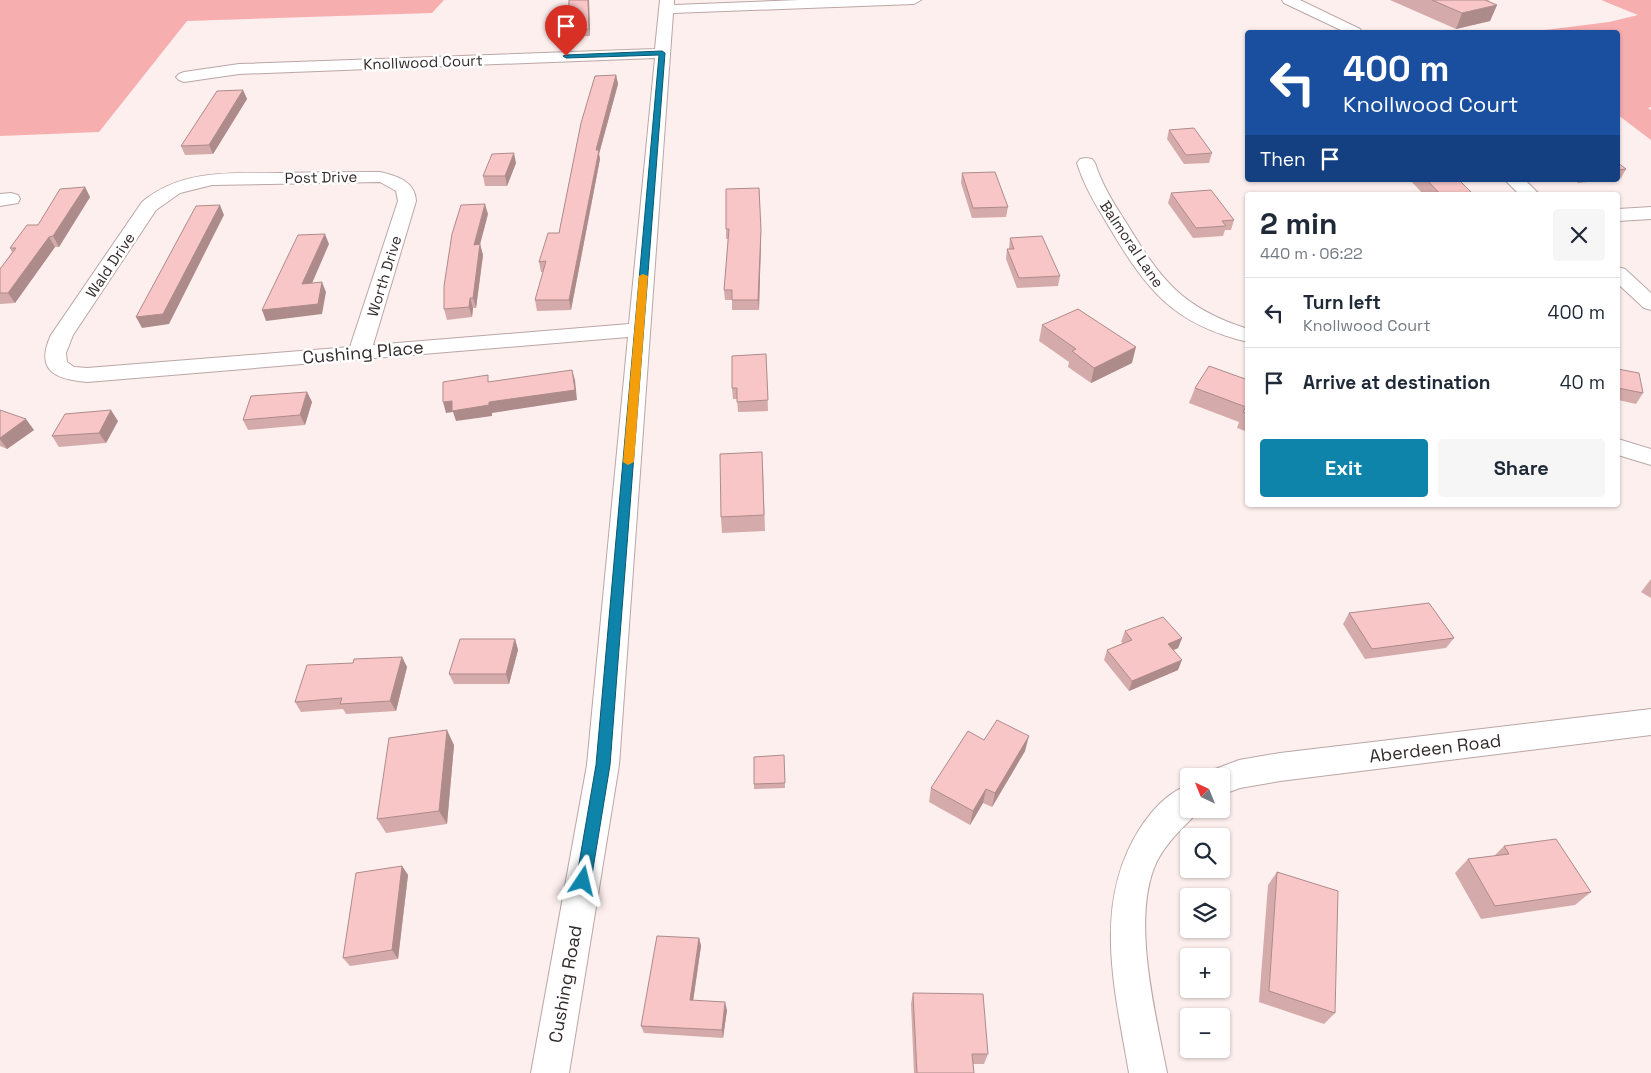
<!DOCTYPE html>
<html lang="en">
<head>
<meta charset="utf-8">
<style>
	:root { --surface:#fff; --page:#f6f6f7; --text:#1f2937; --muted:#747a83; --line:#e0e1e3; --accent:#0f84aa }
	body { margin:0; font-family:"Space Grotesk",sans-serif; background:var(--page); color:var(--text); height:100vh; display:flex; flex-direction:column; font-size:19px; white-space:nowrap }
	* { box-sizing:border-box; margin:0 }
	p { font-size:16px; color:var(--muted) }
	.icon { flex:none; width:28px; height:28px; fill:none; stroke:currentColor; stroke-width:2; stroke-linecap:round; stroke-linejoin:round }
	.map { position:relative; flex:1; overflow:hidden }
	.sheet { position:absolute; left:1245px; top:192px; width:375px; height:315px; display:flex; flex-direction:column; background:var(--surface); border-radius:5px; box-shadow:0 1px 4px #0004 }
	.sheet>* { flex:none }
	.top-card { position:absolute; left:1245px; top:30px; width:375px; height:152px; border-radius:5px; box-shadow:0 1px 4px #0004; background:#1a4fa0; color:#fff; overflow:hidden }
	.needle { width:32px; rotate:317deg }
	.tools { position:absolute; left:1180px; top:768px; display:grid; gap:10px }
	.tools a { display:grid; place-items:center; width:50px; height:50px; border-radius:5px; background:var(--surface); box-shadow:0 1px 4px #0004; font-size:25px }
	.pin { position:absolute; display:grid; place-items:center; width:42px; height:42px; color:#fff; margin:-51px -21px; border-radius:50% 50% 50% 0; rotate:-45deg; box-shadow:0 0 5px #0007 }
	.pin .icon { rotate:45deg }
	.me { position:absolute; width:55px; margin:-28px; rotate:10deg; stroke-linejoin:round; filter:drop-shadow(0 0 4px #0008) }
	.turn { display:flex; align-items:center; gap:18px; height:105px; padding:0 15px; font-size:22px }
	.turn .icon { width:65px; height:65px; stroke-width:2.5 }
	.turn b { display:block; font-size:35px; line-height:42px }
	.then { display:flex; align-items:center; height:48px; padding:0 15px; background:#0003; gap:10px; font-size:19px }
	.round { display:grid; place-items:center; flex:none; width:52px; height:52px; border-radius:5px; background:var(--page) }
	.headline { display:flex; align-items:center; justify-content:space-between; height:85px; padding:0 15px }
	h1 { font-size:30px; font-weight:800; line-height:38px }
	.button { display:flex; gap:10px; margin-top:auto; padding:10px 15px }
	.button a { flex:1; height:58px; border-radius:5px; background:var(--accent); color:#fff; font-size:20px; font-weight:800; line-height:58px; text-align:center }
	.button a+a { background:var(--page); color:var(--text) }
	ul { padding:0; list-style:none }
	li { display:flex; align-items:center; gap:15px; height:70px; padding:0 15px; border-top:1px solid var(--line) }
	li div { flex:1 }
	li b { display:block; font-size:19px }
	li em { font-style:normal }
	.map>svg:first-child { display:block }
</style>
</head>
<body>
<div class="map">
<svg width="1651" height="1073" viewBox="0 0 1651 1073">
	<rect width="100%" height="100%" fill="#fcefee"/>
	<path fill="#f7aeaf" d="M0 0H444L432 13 187 21 99 132 0 136Z
		M1601 0H1651V107L1648 108 1651 110V140L1618 115V32H1529L1609 22 1638 15Z"/>
	<g fill="none" stroke-linecap="round" stroke-linejoin="round">
		<defs>
			<path id="minor" d="M660 0H674V5L799 0H921L914 4 673 13 619 765 569 1073H531L587 765 628 337 87 382C54 379 35 370 51 335L142 202C181 169 233 173 281 173 314 172 347 172 380 172 397 176 415 181 416 201L373 345 629 324 655 58 239 74 184 82 179 80 176 77 179 74 184 72 239 64 655 49ZM380 182 396 191 398 201 350 347 87 368 74 367 67 362 66 353 73 335 156 210 180 193 212 185Z
				M1282 0H1300L1360 29 1362 32H1345L1284 3Z
				M1086 158 1092 159 1095 163C1102 185 1114 204 1127 224 1161 280 1182 308 1248 329V342C1172 324 1146 289 1108 225 1096 205 1084 186 1077 163L1080 159Z
				M1505 180H1525L1540 195H1520Z
				M11 193 18 195 20 199 18 203 0 206V194Z
				M1651 207V219L1618 221V209Z
				M1618 267 1625 269 1651 293V310L1644 308 1618 284Z
				M1618 439 1651 449V465L1618 455Z
				M1651 709V735L1280 781 1240 788 1221 795V776H1207L1210 771 1239 760 1280 753Z
				M1189 785V809H1201C1185 826 1168 840 1157 861 1130 917 1156 1015 1167 1073H1129C1115 991 1092 905 1139 830 1151 811 1168 792 1189 785Z"/>
		</defs>
		<use href="#minor" stroke="#bba6a6" stroke-width="2"/>
		<use href="#minor" fill="#fff" fill-rule="evenodd"/>
	</g>
	<path fill="#d5aaaa" d="M589 0 590 36 569 37 568 30Z
		M1390 0H1490L1487 1 1497 5 1490 21 1456 29Z
		M616 75 618 84 599 154 600 159 571 310 537 311 535 300 543 272H541L539 262 559 233Z
		M243 90 247 99 213 154 185 155 181 146Z
		M1169 130 1212 153 1209 163 1184 164 1167 139Z
		M516 163 507 186H485L483 176Z
		M1618 163 1626 169 1621 178 1618 179Z
		M962 173 1008 207 1006 217 972 218 961 183Z
		M1410 180H1459L1474 195H1424Z
		M1574 180H1606L1578 183Z
		M85 187 90 197 59 247H55L15 303 0 304V269L12 252 10 248 38 225Z
		M726 189 761 240 759 310H732V300H725L724 290 728 239H726Z
		M1171 193 1234 220 1231 230H1225L1223 236 1193 238 1168 203Z
		M488 214 480 245 483 255 476 308H473L472 317 447 320 444 309Z
		M1010 238 1060 276 1058 286 1017 288 1006 259 1007 249H1009Z
		M1042 325 1132 363 1091 383 1068 367 1069 362 1039 341Z
		M766 354 768 411 738 412 737 399H733L732 388Z
		M1618 369 1643 393 1636 404 1618 400Z
		M1248 380V432L1237 428 1239 422 1189 403 1195 388Z
		M307 392 312 402 305 425 248 430 243 420Z
		M0 410 34 430 7 449 0 446Z
		M118 421 106 443 59 447 52 436Z
		M763 467 765 531 722 533 721 517Z
		M1651 579V598L1641 592Z
		M1349 613 1454 638 1446 648 1365 659 1343 624Z
		M1125 631 1182 638 1178 648 1174 650 1178 670 1129 691 1104 660 1107 650 1123 643 1121 642Z
		M515 639 518 650 509 684H454L449 674Z
		M402 657 407 667 396 711 346 714 343 709 301 712 295 702 353 663Z
		M984 740 1025 751 992 807 983 803 970 825 929 802 931 788Z
		M454 745 447 824 386 833 377 819Z
		M784 755 785 788 754 789V784Z
		M1504 846 1591 892 1575 905 1481 919 1455 873 1468 859 1494 856Z
		M402 866 408 875 398 959 350 966 343 958Z
		M1277 872 1335 1013 1324 1024 1259 1002 1268 885Z
		M699 938 701 946 693 1001 727 1010 723 1038 644 1033 641 1026Z
		M913 993 988 1054 984 1064H973L974 1073H914L911 1004Z"/>
	<path fill="#ae8b8b" d="M588 0H589L590 36 589 29Z
		M1497 5 1490 21 1456 29 1462 13Z
		M616 75 618 84 599 154 600 159 571 310 569 300 596 150Z
		M243 90 247 99 213 154 209 145Z
		M514 153 516 163 507 186 505 176Z
		M85 187 90 197 59 247 53 236Z
		M759 188 761 240 759 310 758 300Z
		M485 204 488 214 477 255 474 245Z
		M220 205 224 215 169 324 142 328 136 317Z
		M325 234 329 244 307 295 302 284Z
		M49 237 55 247 15 303 8 293Z
		M480 244 483 255 476 308 473 298Z
		M322 282 326 292 322 314 266 321 262 310Z
		M470 298 473 308 472 317 469 307Z
		M1136 347 1132 363 1091 383 1094 368Z
		M572 370 575 380 577 400 492 413V416L456 421 453 412 446 413 443 402 452 401 489 402Z
		M307 392 312 402 305 425 300 415Z
		M111 410 118 421 106 443 99 433Z
		M26 419 34 430 7 449 0 439V438Z
		M1182 638 1178 648 1164 654 1168 644Z
		M515 639 518 650 509 684 506 674Z
		M402 657 407 667 396 711 390 701Z
		M1182 660 1178 670 1129 691 1132 681Z
		M447 730 454 745 447 824 439 811Z
		M1029 736 1025 751 992 807 995 793Z
		M986 789 983 803 970 825 973 811Z
		M402 866 408 875 398 959 392 950Z
		M699 938 701 946 692 1008 690 1000Z
		M725 1002 727 1010 723 1038 722 1030Z"/>
	<path fill="#f8c6c6" stroke="#ae8b8b" d="M569 0H588L589 29 568 30Z
		M1432 0H1485L1497 5 1462 13Z
		M616 75 596 150H599L569 300H535L546 261 539 262 548 233H559L581 123 595 76Z
		M243 90 209 145 181 146 217 91Z
		M1194 128 1212 153 1186 155 1169 130Z
		M514 153 505 176H483L492 154Z
		M1618 163 1626 169 1618 170Z
		M995 172 1008 207 973 208 962 173Z
		M1427 180H1459L1474 195H1441Z
		M85 187 53 236 49 237 8 293H0V269L16 248H10L27 225H38L60 189Z
		M759 188 761 230 758 300H732V290H724L729 229H726V189Z
		M1211 190 1234 220 1222 221 1226 226 1196 228 1171 193Z
		M485 204 474 245 480 244 473 298H470L469 307 444 309V286L452 234 461 205Z
		M220 205 163 314 136 317 196 206Z
		M325 234 302 284 322 282 318 304 262 310 298 235Z
		M1042 236 1060 276 1019 278 1007 249H1014L1010 238Z
		M1078 309 1136 347 1094 368 1072 351 1076 349 1042 325Z
		M766 354 768 400 737 402V388H732V356Z
		M1209 366 1248 380V414L1243 412 1246 407 1195 388Z
		M1618 369 1639 373 1643 393 1618 388Z
		M572 370 575 390 489 402V405L452 411V401L443 402V382L488 375V382Z
		M307 392 300 415 243 420 251 396Z
		M0 410 26 419 0 438Z
		M111 410 99 433 52 436 65 414Z
		M762 452 764 515 721 517 720 454Z
		M1429 603 1454 638 1372 649 1349 613Z
		M1163 617 1182 638 1168 644 1182 660 1132 681 1107 650 1132 640 1125 631Z
		M460 639H515L506 674H449Z
		M402 657 390 701 340 704 342 698 295 702 307 665 353 663 354 659Z
		M997 720 1029 736 995 793 986 789 973 811 931 788 968 731 984 740Z
		M447 730 439 811 377 819 389 738Z
		M784 755 785 783 754 784V757Z
		M1556 839 1591 892 1495 906 1468 859 1509 854 1504 846Z
		M402 866 392 950 343 958 356 873Z
		M1277 872 1338 891 1335 1013 1269 991Z
		M657 936 699 938 690 1000 725 1002 722 1030 641 1026Z
		M913 993 983 994 988 1054H972L974 1073H917Z"/>
	<path fill="#0f84aa" stroke="#0a566e" d="M662 51 665 53 610 765 591 881 588 886 583 888 578 886 576 881 596 765 659 55 566 58 563 56 566 55Z"/>
	<path fill="#f59e0b" d="M643 274 648 276 634 462 628 465 623 462 639 276Z"/>
	<g text-anchor="middle" dominant-baseline="central" stroke-width="5" stroke-linejoin="round" paint-order="stroke">
		<g font-size="15" fill="#332b2b" stroke="#fff">
			<text transform="translate(423 62) rotate(-2)">Knollwood Court</text>
			<text transform="translate(321 177) rotate(-1)">Post Drive</text>
			<text transform="translate(1132 244) rotate(56)">Balmoral Lane</text>
			<text transform="translate(110 265) rotate(-56)">Wald Drive</text>
			<text transform="translate(384 276) rotate(-73)">Worth Drive</text>
		</g>
		<g font-size="18" fill="#332b2b" stroke="#fff">
			<text transform="translate(363 352) rotate(-5)">Cushing Place</text>
			<text transform="translate(1435 748) rotate(-7)">Aberdeen Road</text>
			<text transform="translate(565 984) rotate(-80)">Cushing Road</text>
		</g>
	</g>
</svg>
<div class="tools">
<a><svg class="needle" viewBox="-14 -14 28 28"><path d="M0-13l5 13h-10z" fill="#e53935"/><path d="M0 13l5-13h-10z" fill="#747a83"/></svg></a>
<a><svg class="icon" aria-label="search" viewBox="0 0 24 24"><circle cx="10" cy="10" r="6"/><path d="M15 15l6 6"/></svg></a>
<a><svg class="icon" aria-label="layers" viewBox="0 0 24 24"><path d="M12 4l9 5-9 5-9-5zM3 14l9 5 9-5"/></svg></a>
<a>+</a>
<a>−</a>
</div>
<div class="pin" style="left:566px;top:56px;background:#d93025"><svg class="icon" aria-label="arrive" viewBox="0 0 24 24"><path d="M6 21V4h12l-3 4 3 4H6"/></svg></div>
<svg class="me" style="left:583px;top:881px" viewBox="-20 -20 40 40"><path d="M0-17L14 15 0 8-14 15z" fill="#0f84aa" stroke="#fff" stroke-width="4"/></svg>
<div class="top-card">
<div class="turn"><svg class="icon" aria-label="left" viewBox="0 0 24 24"><path d="M17 20v-9H6M10 6l-5 5 5 5"/></svg><div><b>400 m</b>Knollwood Court</div></div>
<div class="then">Then<svg class="icon" aria-label="arrive" viewBox="0 0 24 24"><path d="M6 21V4h12l-3 4 3 4H6"/></svg></div>
</div>
<section class="sheet">
<div class="headline"><div><h1>2 min</h1><p>440 m · 06:22</p></div><a class="round"><svg class="icon" aria-label="close" viewBox="0 0 24 24"><path d="M6 6l12 12M18 6L6 18"/></svg></a></div>
<ul>
<li><svg class="icon" aria-label="left" viewBox="0 0 24 24"><path d="M17 20v-9H6M10 6l-5 5 5 5"/></svg><div><b>Turn left</b><p>Knollwood Court</p></div><em>400 m</em></li>
<li><svg class="icon" aria-label="arrive" viewBox="0 0 24 24"><path d="M6 21V4h12l-3 4 3 4H6"/></svg><div><b>Arrive at destination</b></div><em>40 m</em></li>
</ul>
<div class="button"><a>Exit</a><a>Share</a></div>
</section>
</div>
</body>
</html>
